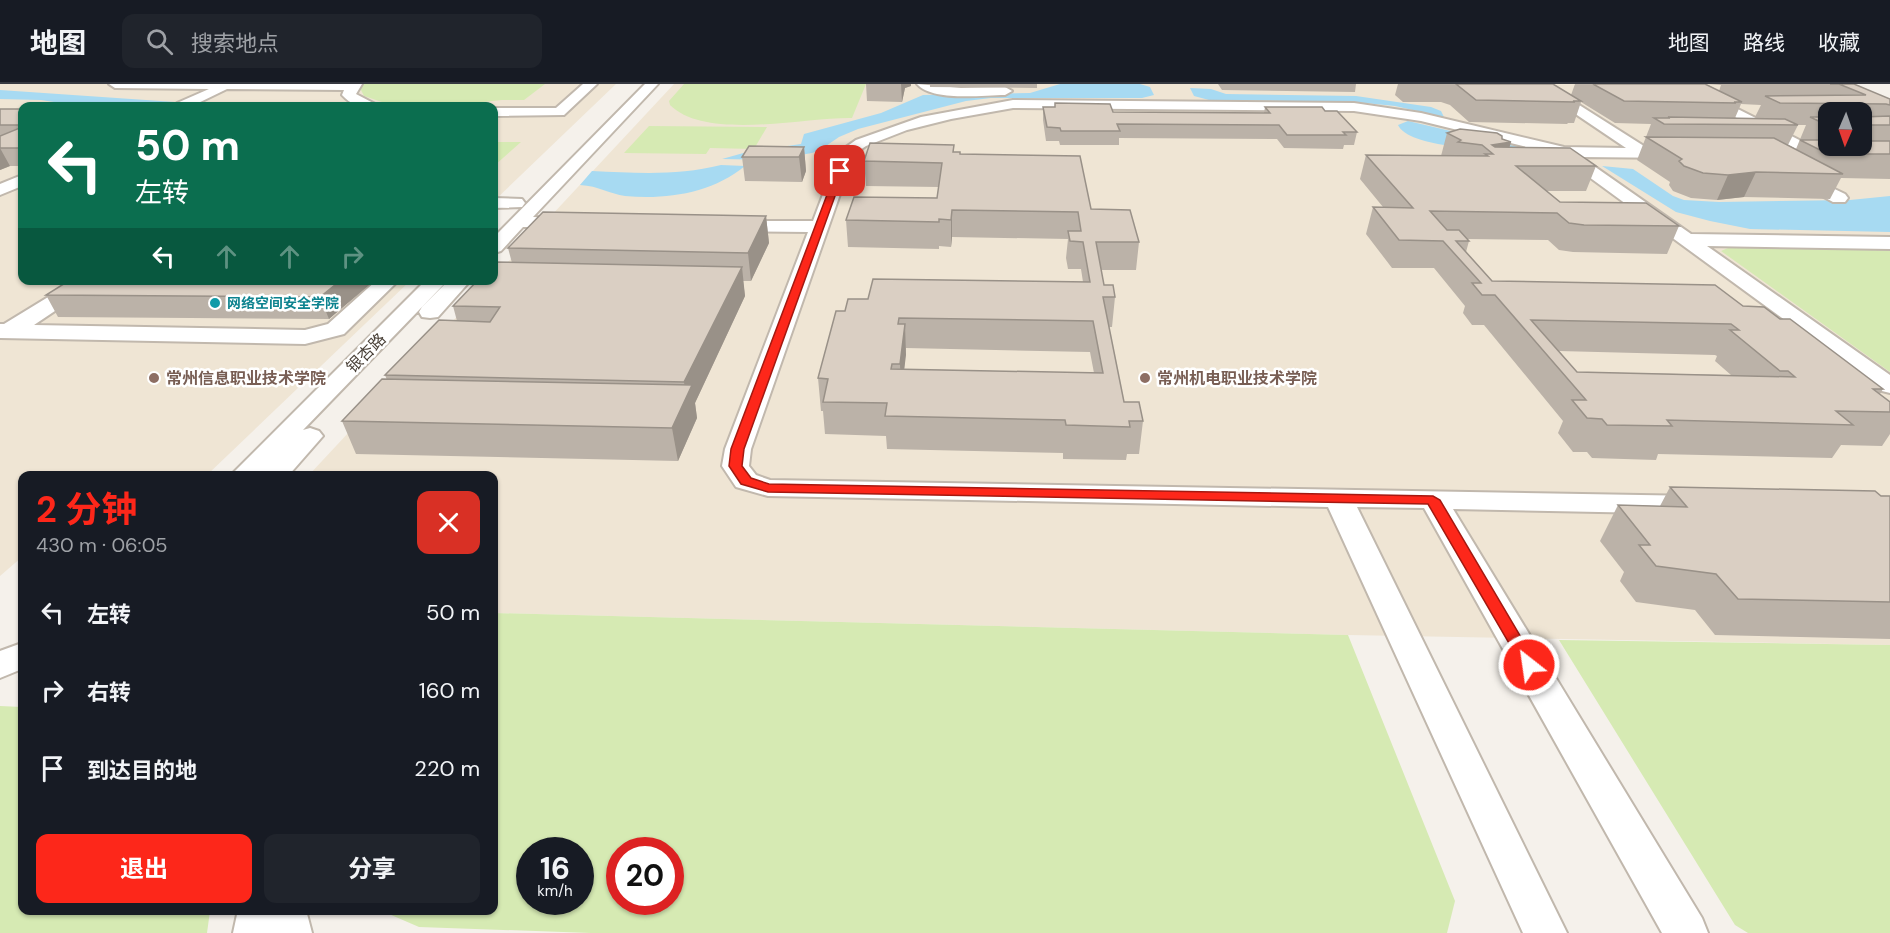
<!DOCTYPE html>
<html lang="zh">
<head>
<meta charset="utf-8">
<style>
	:root { --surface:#171b24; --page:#20242c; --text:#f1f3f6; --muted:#9ea1a6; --line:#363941; --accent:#fd271a }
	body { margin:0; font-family:"DM Sans","Noto Sans SC",sans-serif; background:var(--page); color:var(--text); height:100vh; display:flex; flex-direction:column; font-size:22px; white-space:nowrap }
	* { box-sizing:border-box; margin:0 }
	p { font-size:20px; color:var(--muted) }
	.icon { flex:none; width:33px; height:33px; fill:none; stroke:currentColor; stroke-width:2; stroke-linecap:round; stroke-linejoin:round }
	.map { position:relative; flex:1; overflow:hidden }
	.drawer { position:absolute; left:18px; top:387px; width:480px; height:444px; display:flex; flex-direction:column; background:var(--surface); border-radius:12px; box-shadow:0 2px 4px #0004 }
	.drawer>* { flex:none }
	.guide { position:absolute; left:18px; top:18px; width:480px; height:183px; border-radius:12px; box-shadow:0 2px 4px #0004; background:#0b6e4f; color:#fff; overflow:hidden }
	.needle { width:39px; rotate:182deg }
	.buttons { position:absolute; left:1818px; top:18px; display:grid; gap:12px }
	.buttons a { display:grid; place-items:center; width:54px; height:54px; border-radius:12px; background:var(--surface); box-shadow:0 2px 4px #0004; font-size:30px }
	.speed { position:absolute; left:516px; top:753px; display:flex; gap:12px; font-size:30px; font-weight:700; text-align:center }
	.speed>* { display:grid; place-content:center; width:78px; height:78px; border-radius:50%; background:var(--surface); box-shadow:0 2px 4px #0004; line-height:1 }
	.speed small { font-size:15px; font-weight:400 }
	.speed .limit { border:9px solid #d22; background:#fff; color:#111 }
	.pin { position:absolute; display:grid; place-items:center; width:51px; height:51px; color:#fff; margin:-26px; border-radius:12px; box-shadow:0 3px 9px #0006 }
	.me { position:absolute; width:66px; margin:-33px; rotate:330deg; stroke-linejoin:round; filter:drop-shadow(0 0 4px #0008) }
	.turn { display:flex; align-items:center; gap:21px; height:126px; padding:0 18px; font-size:27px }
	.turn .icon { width:78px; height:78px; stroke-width:2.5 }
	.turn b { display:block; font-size:42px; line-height:51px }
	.lanes { display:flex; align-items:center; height:57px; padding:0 18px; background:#0003; justify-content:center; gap:30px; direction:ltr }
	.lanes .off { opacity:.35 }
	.round { display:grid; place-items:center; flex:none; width:63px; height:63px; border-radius:12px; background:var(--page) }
	.summary { display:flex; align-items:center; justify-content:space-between; height:102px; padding:0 18px }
	h1 { font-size:36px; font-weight:700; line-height:45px; color:var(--accent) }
	.action { display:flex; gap:12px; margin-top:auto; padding:12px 18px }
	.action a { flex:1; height:69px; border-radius:12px; background:var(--accent); color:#fff; font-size:24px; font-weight:700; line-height:69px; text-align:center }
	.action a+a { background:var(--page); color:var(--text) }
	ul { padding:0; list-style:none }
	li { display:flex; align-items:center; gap:18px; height:78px; padding:0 18px }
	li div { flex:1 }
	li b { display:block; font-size:22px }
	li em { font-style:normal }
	header { display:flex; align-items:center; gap:36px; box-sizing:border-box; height:84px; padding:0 30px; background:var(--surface); border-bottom:2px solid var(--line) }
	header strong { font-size:28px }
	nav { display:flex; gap:33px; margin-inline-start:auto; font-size:21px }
	.search { width:420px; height:54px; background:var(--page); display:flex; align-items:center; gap:15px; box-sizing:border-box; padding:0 21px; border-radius:12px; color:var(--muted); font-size:22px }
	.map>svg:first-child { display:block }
</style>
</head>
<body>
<header>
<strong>地图</strong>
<div class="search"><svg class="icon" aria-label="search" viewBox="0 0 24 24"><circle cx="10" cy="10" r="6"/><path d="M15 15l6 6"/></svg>搜索地点</div>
<nav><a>地图</a><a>路线</a><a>收藏</a></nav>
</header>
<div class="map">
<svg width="1890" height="849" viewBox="0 0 1890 849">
	<rect width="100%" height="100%" fill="#f5f1eb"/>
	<path fill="#efe5d4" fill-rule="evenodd" d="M0 0H616L494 117V22H22V196L410 197 207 391 22 392V473L0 492Z
		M674 0H1805L1890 36V561L1348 551 494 529V392H308L490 197 494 196V193ZM1828 28H1862V62H1828Z"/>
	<path fill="#d6eab3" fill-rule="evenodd" d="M364 0H545L524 16H502L445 22 388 20 364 12 360 4Z
		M684 0H866L852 34C805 33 706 57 670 21L669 17Z
		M649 42 767 43 754 65 710 64 706 70 624 69Z
		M494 58H521L494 82Z
		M1735 161 1890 165V288L1721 167Z
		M494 529 1348 551 1455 817 1447 849H591L419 843 382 827 494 826ZM530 766H580V818H530ZM620 766H670V818H620Z
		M1559 556 1890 561V849H1748L1735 841Z
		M0 622 22 623V826L210 827 207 849H0Z"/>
	<path fill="#a7daf2" d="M1060 0H1140L1150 3 1154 11 1142 14H991L966 17 858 45 839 53 820 66 812 69 771 76 722 75 747 68 801 60 804 50 881 29 923 11 1030 9Z
		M1190 4 1211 5 1226 10 1356 12 1431 23 1441 27 1444 33 1395 22 1355 18 1209 16 1194 12Z
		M0 6 175 18 164 22H80L41 16 0 15Z
		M1408 37 1519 63 1536 68C1510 67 1409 66 1398 41Z
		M721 81 745 82C712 109 667 116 625 112 610 110 599 102 580 101L592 87C636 89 678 92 721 81Z
		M1602 82 1633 85 1673 112 1684 116 1719 118 1850 116 1890 112V148L1750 145 1710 137 1676 128Z"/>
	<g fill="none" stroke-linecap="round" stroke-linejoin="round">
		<defs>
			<path id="minor" d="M109 0H362L356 10 379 22C364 24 353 23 342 11L344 6 227 5 192 22H176L177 19 209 5 115 4Z
				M583 0H597L564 31 494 32V24H556Z
				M645 0H658L533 133 577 135 580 139 577 143H523L501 167 494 169V153Z
				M917 0 961 4 1005 3 1012 7 1005 11C982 11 933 18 917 0Z
				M1531 0H1546L1647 64 1684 66 1687 69 1684 72 1679 74 1581 73 1691 150 1890 153V165L1707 162 1890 291V309L1882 307 1559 71 1421 37 1354 27 1013 24 951 35 907 46 866 62 854 70 751 365 749 382 756 391 770 396 1699 412 1709 415 1713 421 1709 427 1699 430 1453 425 1702 834 1708 849H1662L1424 424 1357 423 1567 849H1523L1328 423 768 412 736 403 722 382 725 365 808 148 728 147 722 146 719 142 722 138 728 137H813L839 68 856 56 921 33 1013 16 1354 19 1421 29 1564 63 1626 64Z
				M1672 0H1688L1821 67 1824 70 1821 73H1811Z
				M1797 87 1845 110 1848 114 1845 118H1833L1791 95 1789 92 1791 89Z
				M22 91V102L0 111V100Z
				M494 114 522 115 525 119 522 123 494 124Z
				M76 196H101L34 241 305 246 328 240 377 196H399L344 250 305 260 0 254V240H4Z
				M426 196H448L303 346 310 344 319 347 323 352 288 392H230Z
				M449 196H471L438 233 430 234 422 233 419 228 422 223Z
				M22 559V585L0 594V567Z
				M238 826H306L312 849H233Z"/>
		</defs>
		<use href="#minor" stroke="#c1b8ad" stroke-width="4"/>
		<use href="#minor" fill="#fff" fill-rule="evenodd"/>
	</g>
	<path fill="#bbb2a8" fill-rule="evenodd" d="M866 0H911V2L905 4 902 18 867 17Z
		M930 0H1037V4L930 3Z
		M1218 0H1356L1355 8 1222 6Z
		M1398 0H1553L1571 11 1575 0H1854L1890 15V95L1841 94 1830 115 1744 113 1717 116 1691 114 1673 107 1669 101 1670 98 1637 76 1651 40 1615 39 1581 18 1574 39H1568L1567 40 1469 38 1450 21 1441 18H1403L1395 11ZM1706 0 1721 1 1719 7ZM1741 20 1761 21 1755 33 1757 34H1735ZM1828 28H1862V62H1828ZM1798 41H1806L1796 65 1788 61Z
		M1055 19 1113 28 1264 29 1265 23 1325 27 1357 48 1354 61H1344L1343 65 1284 64 1277 55 1119 54V61H1060L1059 57H1046L1043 36V23H1055Z
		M0 25H22V82H10L0 86Z
		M1447 49 1502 55 1510 63 1596 82 1586 107H1547L1560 118 1679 142 1667 170 1573 168 1559 166 1548 156 1467 155 1469 157 1466 168 1492 197 1743 222 1780 235 1883 305 1880 310 1890 318V350L1882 362 1841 361 1832 374 1658 370 1656 376 1592 374 1587 368H1573L1558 349 1563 337 1484 241H1472L1463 229 1465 222 1434 184H1392L1366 150 1373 123H1383L1360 95 1366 71 1441 72ZM1559 267 1715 271 1717 272 1715 277 1731 291 1577 288Z
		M954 61V68L960 70 1091 125 1139 158 1136 186H1101L1104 201 1115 213 1112 243H1109L1124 318 1143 337 1139 370H1127L1126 376 1063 375V369L887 365 886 352 825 350 823 327H821L818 294 845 227 868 215 1083 198 1081 185H1068L1066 174 1068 155 952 153 951 163 939 162V165L848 163 846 136 937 114 939 103 866 102 864 77ZM906 264 1090 268 1094 289 904 285Z
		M804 63 806 87 802 98 745 97 742 73Z
		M766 132 769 159 751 197H743L745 212 695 319 697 334 678 377 356 370 342 337 387 296 385 291 457 237 453 222 512 179 508 164Z
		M375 196 329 235 58 233 46 211Z
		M1670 403 1890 412V555L1715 551 1695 526 1636 518 1620 497 1624 488 1600 457 1618 421 1660 422Z"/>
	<path fill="#999188" d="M901 0H911V2L905 4 902 18Z
		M1511 58 1504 82 1493 70 1492 61Z
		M804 63 806 87 802 98 799 73Z
		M0 64 10 82 0 86Z
		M1756 88 1744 113 1717 116 1728 91Z
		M952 126V153L951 163V136Z
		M766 132 769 159 751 197 748 169Z
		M742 183 745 212 695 319 697 334 678 377 672 344 686 313 684 298Z
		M341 196H375L329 235 320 213Z
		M905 240 906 271 901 312 900 280Z"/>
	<path fill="#dacfc3" stroke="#999188" stroke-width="1.5" fill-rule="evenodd" d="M1456 0H1553L1581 17H1573L1575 18 1476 16Z
		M1593 0H1705L1742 18H1734L1736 19 1624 17Z
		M1830 0H1854L1890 15V21L1886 20 1780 19 1765 12 1866 11 1839 0Z
		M1055 19 1110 20 1113 28 1270 29 1265 23H1322L1325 27H1337L1357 48H1343L1346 51H1287L1279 41 1117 40 1120 47H1061L1060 44 1047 43 1043 23H1055Z
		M0 25H22V41H0Z
		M1890 32V41H1862V33Z
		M1668 33 1785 35 1798 41 1664 40 1654 34H1670Z
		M1810 33H1828V41H1827Z
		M22 43V64H0V52Z
		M1460 45 1497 49 1502 52V55L1511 58 1492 61 1495 63 1570 64 1596 82H1516L1560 118 1646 119 1679 142 1584 141 1569 139 1557 129 1430 127 1447 146H1459L1469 157H1456L1492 197 1715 201 1743 222 1764 223 1780 235H1790L1883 305H1873L1890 318V328L1836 327 1853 341 1667 336 1672 342 1607 341 1602 335 1587 334 1572 316H1586L1495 211H1482L1472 199H1481L1443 157 1399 156 1373 123 1413 124 1366 71 1488 72 1485 70H1493L1482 61 1458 58 1461 56 1447 49ZM1531 236 1731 240 1739 246H1730L1780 287H1788L1795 293 1577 288Z
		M1646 53 1774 54 1843 90 1756 88 1728 91 1703 89 1684 82 1679 77 1682 75Z
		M1800 56H1828V62H1862V57H1890V70H1828Z
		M870 59 954 61 953 68H960V70L1080 72 1091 125 1130 126 1139 158H1096L1104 201H1113L1115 213H1103L1124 318H1139L1143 337H1129L1130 343 1066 341 1065 336 885 332 887 319 823 318 828 295 818 294 836 227H845L848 215H868L873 195 1090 198 1083 158 1070 157 1068 147H1081L1078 128 952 126 951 136 939 135V138L846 136 854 113 937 114 942 79 864 77ZM899 234 1093 237 1103 289 891 285 892 280H900L905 240H898Z
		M749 62 804 63 799 73H742Z
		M543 128 766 132 748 169 508 164Z
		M495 178 742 183 684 298 385 291 439 236 490 238 500 223 453 222 478 196H494V180Z
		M70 196H341L320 213 46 211Z
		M382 295 692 301 672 344 342 337Z
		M1670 403 1875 407 1881 412H1890V518L1738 515 1716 490 1656 482 1639 461H1650L1618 421 1687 423Z"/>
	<path fill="#fd271a" stroke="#a41911" stroke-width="1.5" d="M840 84 844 87 744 365 742 382 751 394 769 400 1433 412 1440 416 1535 577 1538 581 1535 585H1524L1428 420 768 408 741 400 729 382 731 365 836 87Z"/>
	<circle fill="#0f9aa8" stroke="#fff" stroke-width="2" cx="215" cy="219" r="6"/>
	<g fill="#8d6e63" stroke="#fff" stroke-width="2">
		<circle cx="154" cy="294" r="6"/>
		<circle cx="1145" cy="294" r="6"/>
	</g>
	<g text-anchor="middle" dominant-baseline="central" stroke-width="5" stroke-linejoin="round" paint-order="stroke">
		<g font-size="14" font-weight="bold" fill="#0d838f" stroke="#fff" text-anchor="start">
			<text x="227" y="219">网络空间安全学院</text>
		</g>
		<g font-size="16" fill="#4a4138" stroke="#fff">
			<text transform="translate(366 269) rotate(-45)">银杏路</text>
		</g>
		<g font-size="16" font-weight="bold" fill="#785e54" stroke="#fff" text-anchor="start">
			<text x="166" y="294">常州信息职业技术学院</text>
			<text x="1157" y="294">常州机电职业技术学院</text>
		</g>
	</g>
</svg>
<div class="buttons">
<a><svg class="needle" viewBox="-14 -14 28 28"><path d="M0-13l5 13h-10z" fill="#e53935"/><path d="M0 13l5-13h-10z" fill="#9ea1a6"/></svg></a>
</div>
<div class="speed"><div>16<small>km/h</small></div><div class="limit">20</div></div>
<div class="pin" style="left:840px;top:87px;background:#d93025"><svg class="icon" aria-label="arrive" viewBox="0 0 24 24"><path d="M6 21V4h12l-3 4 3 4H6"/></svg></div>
<svg class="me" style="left:1529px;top:581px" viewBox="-20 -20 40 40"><circle r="17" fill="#fd271a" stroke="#fff" stroke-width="3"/><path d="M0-11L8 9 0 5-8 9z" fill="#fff"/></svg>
<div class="guide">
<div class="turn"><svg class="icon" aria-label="left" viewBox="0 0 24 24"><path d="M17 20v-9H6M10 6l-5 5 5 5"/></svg><div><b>50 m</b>左转</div></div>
<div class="lanes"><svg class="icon" aria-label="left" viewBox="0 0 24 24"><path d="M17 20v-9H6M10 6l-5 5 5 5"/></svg><svg class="icon off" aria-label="ahead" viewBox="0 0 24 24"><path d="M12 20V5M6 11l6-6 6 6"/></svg><svg class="icon off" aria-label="ahead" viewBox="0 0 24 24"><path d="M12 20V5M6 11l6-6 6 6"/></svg><svg class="icon off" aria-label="right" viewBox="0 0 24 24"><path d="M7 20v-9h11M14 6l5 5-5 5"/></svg></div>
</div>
<section class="drawer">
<div class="summary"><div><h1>2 分钟</h1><p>430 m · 06:05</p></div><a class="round" style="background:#d93025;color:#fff"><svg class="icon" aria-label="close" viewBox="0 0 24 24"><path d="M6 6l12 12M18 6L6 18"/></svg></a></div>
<ul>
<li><svg class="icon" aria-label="left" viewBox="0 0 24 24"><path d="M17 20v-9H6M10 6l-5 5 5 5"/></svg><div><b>左转</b></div><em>50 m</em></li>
<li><svg class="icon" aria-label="right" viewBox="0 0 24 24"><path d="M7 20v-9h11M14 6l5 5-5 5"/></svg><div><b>右转</b></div><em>160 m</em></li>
<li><svg class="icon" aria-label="arrive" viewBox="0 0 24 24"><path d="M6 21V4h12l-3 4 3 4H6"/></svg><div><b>到达目的地</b></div><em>220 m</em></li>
</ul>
<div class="action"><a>退出</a><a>分享</a></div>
</section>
</div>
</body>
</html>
